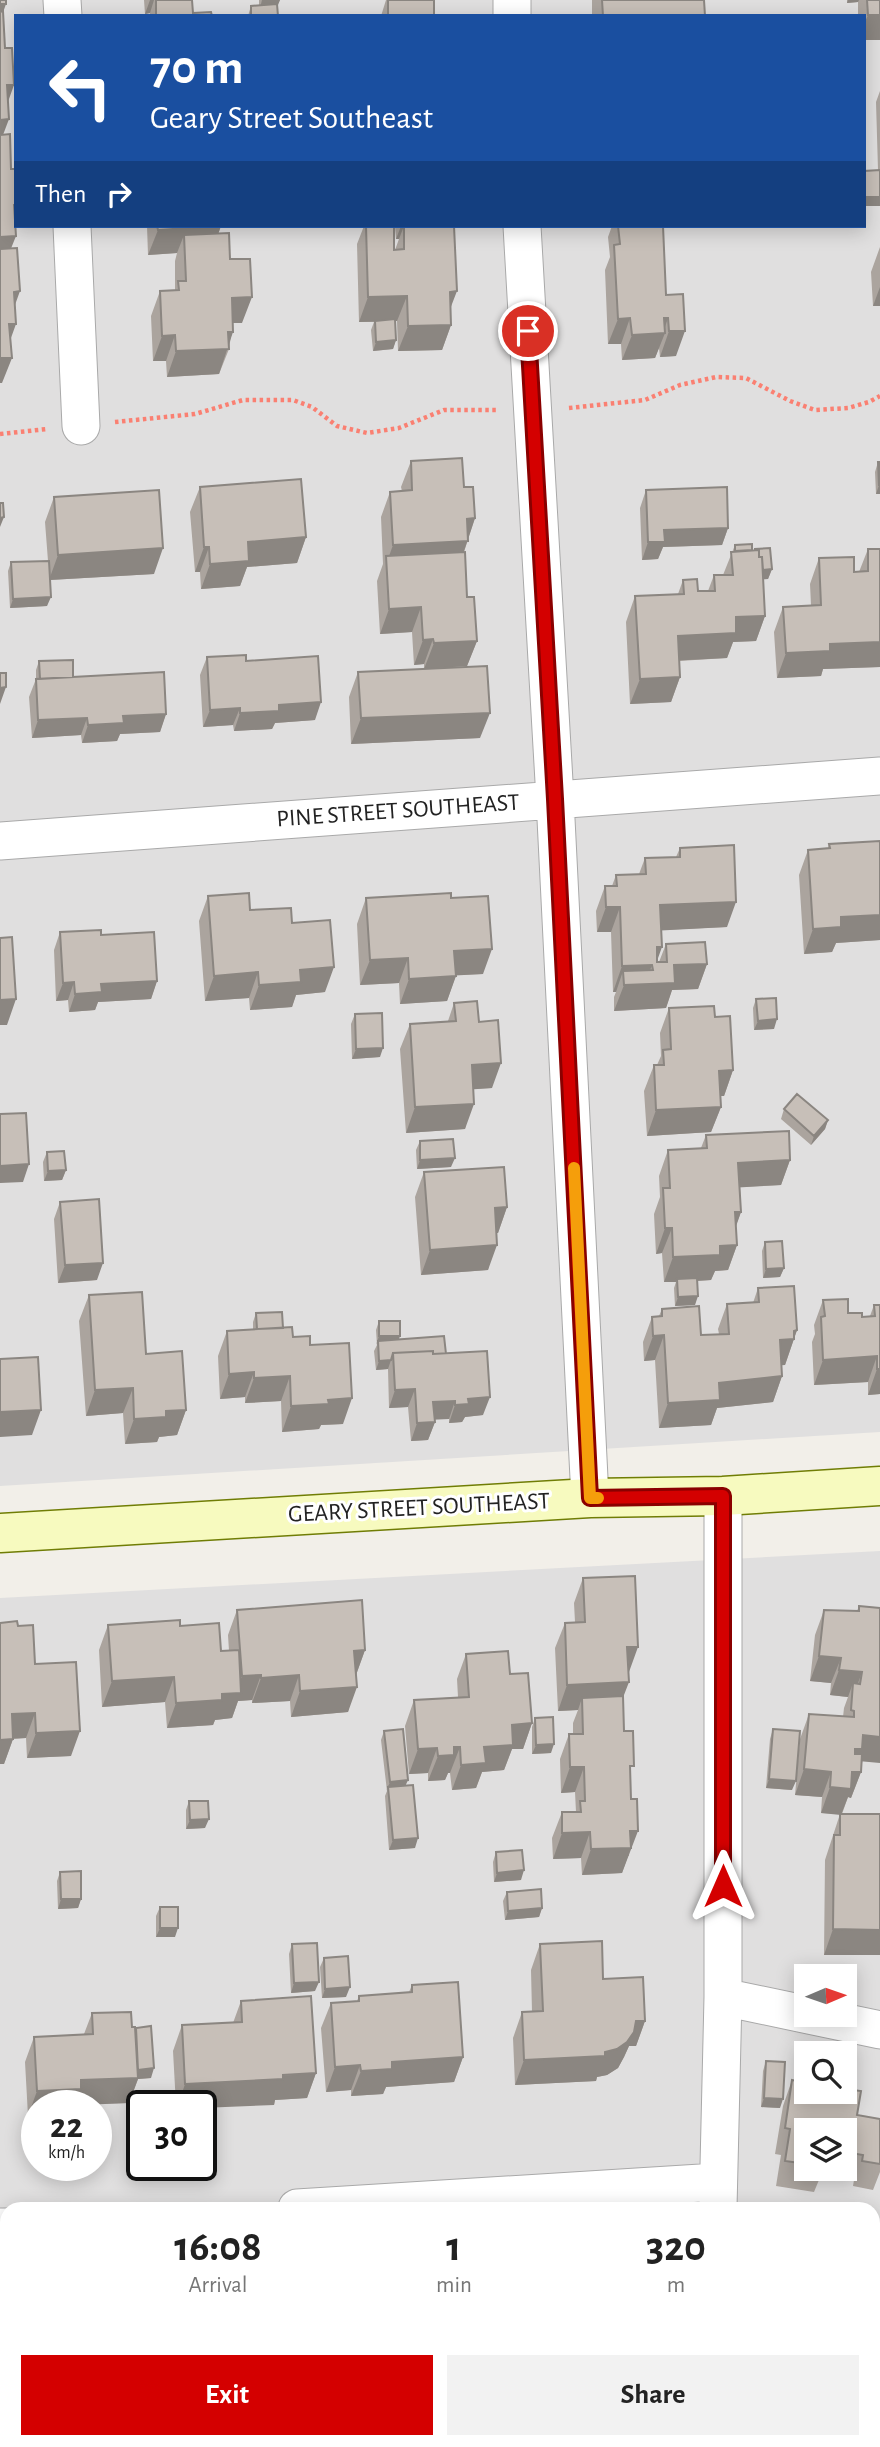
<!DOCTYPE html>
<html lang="en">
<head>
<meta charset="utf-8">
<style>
	:root { --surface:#fff; --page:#f2f2f2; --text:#222; --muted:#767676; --accent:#d40000 }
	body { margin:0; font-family:"Alegreya Sans",sans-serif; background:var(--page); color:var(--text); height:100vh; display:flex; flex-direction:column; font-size:26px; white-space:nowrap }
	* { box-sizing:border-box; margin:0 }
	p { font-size:23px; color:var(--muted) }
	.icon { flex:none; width:38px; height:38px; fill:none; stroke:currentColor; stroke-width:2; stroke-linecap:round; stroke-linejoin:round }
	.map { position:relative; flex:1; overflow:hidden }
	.sheet { position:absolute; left:0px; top:2202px; width:880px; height:247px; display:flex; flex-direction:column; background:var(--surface); border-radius:21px 21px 0 0; box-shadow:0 4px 18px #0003 }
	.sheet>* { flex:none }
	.hud { position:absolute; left:14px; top:14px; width:852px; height:214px; border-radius:0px; box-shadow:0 4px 18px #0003; background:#1a4fa0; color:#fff; overflow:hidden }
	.needle { width:46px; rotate:88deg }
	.controls { position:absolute; left:794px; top:1964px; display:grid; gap:14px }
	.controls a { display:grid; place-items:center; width:63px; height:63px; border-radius:0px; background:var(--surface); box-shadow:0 4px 18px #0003; font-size:35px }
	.speed { position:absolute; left:21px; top:2090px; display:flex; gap:14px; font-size:35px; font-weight:700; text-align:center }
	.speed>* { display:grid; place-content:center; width:91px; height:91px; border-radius:50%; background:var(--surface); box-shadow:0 4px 18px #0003; line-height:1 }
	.speed small { font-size:18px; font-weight:400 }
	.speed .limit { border:4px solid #111; border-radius:10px; background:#fff; color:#111 }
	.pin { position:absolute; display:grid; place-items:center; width:60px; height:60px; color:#fff; margin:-30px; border:4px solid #fff; border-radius:50%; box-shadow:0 2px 7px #0007 }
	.me { position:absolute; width:77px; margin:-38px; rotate:0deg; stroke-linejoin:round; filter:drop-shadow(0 0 5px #0008) }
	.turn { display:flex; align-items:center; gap:24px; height:147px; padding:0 21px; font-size:32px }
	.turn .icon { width:91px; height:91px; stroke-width:2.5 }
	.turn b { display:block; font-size:49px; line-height:60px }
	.then { display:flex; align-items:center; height:66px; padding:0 21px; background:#0003; gap:14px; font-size:26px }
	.eta { display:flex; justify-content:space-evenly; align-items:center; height:119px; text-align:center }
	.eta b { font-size:42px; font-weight:700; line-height:49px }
	.button { display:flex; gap:14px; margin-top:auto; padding:14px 21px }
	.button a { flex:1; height:80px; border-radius:0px; background:var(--accent); color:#fff; font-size:28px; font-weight:700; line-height:80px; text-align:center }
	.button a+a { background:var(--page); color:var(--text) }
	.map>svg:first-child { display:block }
</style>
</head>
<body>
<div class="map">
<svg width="880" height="2447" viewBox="0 0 880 2447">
	<rect width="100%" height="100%" fill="#f2efe9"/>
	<path fill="#e0dfdf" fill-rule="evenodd" d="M0 0H880V1432L0 1486ZM16 16H864V226H16Z
		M880 1551V2447H0V1598ZM807 1976H845V2014H807ZM807 2053H845V2091H807ZM37 2105H96V2165H37ZM142 2105H201V2165H142ZM807 2130H845V2168H807ZM7 2208H873V2441H7Z"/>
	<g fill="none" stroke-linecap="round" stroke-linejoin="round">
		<defs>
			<path id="minor" d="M62 0 63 16
				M512 0V16
				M72 226 81 426
				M522 226 555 799 590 1498
				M0 841 880 776
				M723 1997 880 2030
				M297 2208 717 2182
				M718 2208 723 1997V1496
				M0 2227H7
				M873 2340 880 2342
				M712 2447V2441"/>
			<path id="secondary" d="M0 1533 590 1498 723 1496 880 1486"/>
		</defs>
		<use href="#minor" stroke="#a9a9a9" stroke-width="39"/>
		<use href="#secondary" stroke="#707d05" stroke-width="41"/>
		<path stroke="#fa8072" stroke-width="4.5" stroke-dasharray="3.5 3.5" stroke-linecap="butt" d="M569 408 645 400 680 385 716 377 746 378 790 401 815 410 848 408 869 402 880 396
			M115 422 195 414 243 400H293L312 407 337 426 367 433 399 428 444 410H497
			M0 434 47 429"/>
		<use href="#minor" stroke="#fff" stroke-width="37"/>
		<use href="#secondary" stroke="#f7fabf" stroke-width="38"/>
	</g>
	<path fill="#aba49e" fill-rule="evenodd" d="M144 0H192L193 13 212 16H149L150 13 145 14Z
		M259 0H280L277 5 278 16H248L251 6 259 5Z
		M386 0H434V16H381Z
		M592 0H704L705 16H592Z
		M847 0H880V40H864V16H858V2L847 3Z
		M880 91V206H864V171L878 170 876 102Z
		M147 226H223H221L218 234 230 259 242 323H233L229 349 219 374 167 377 166 361H153L151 316 160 291 175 290V261L177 253 148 255Z
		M364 226H394L395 250 399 239H396L395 226H454L451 308V325L442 350 398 351 397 321H395L396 340 393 349 373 351 371 330 374 322H359L357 244Z
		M612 226H663L666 295 676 356 660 357 659 348 655 358 622 360 621 344H608L605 270 610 257 608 237Z
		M880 247V306H873L871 272Z
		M411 461 464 487 475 518 464 552 467 597 477 641 467 666 424 669V664L414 665 412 632 380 634 377 581 383 564 381 517 390 492 402 491 401 487Z
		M878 462 880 494H876L875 472Z
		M200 487 306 537 297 563 247 567 240 586 201 589 200 572H195L190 512Z
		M646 490 728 528 722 545 663 547 658 559 642 560 640 508Z
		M54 497 154 574 50 580 47 606 10 608 8 571 11 562 48 561 45 522Z
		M735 545 752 550 772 569 768 579H763L765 616 756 641 733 642 727 658 679 661 680 677 671 702 630 704 626 622 635 596 678 594 683 580 698 591H708L714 575H723Z
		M868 549H880V667L823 669 821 676 777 678 774 632 783 607 811 605 810 584 819 558 854 572H859Z
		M207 657 246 661 315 720 275 723 272 729 234 731 233 725 203 727 200 675Z
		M39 661 73 677 166 714 160 732 120 734 117 741 82 743 81 735 32 738 29 697 36 679V670Z
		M358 672 480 738 351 744 349 697Z
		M880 841V940L836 943 832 952 804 954 799 875 808 850 828 848 829 844Z
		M680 848 727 927 661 930 657 962H659L666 944 707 964 698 989 672 990 666 1008 614 1011V997L616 992H613L611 932H597L596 911 605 886H612L616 875 639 874 645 858 676 857Z
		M208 896 292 923 325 992 296 995 292 1007 250 1010 249 998 205 1001 199 921Z
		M366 898H451L483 974 456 975 447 1001 400 1004 399 983 360 985 357 924Z
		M60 932 101 935 157 981 151 999 98 1002 95 1010 69 1012 68 1000 56 1001 54 950Z
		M756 999 774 1029 754 1030 753 1008Z
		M454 1003 479 1022 492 1088 473 1089 465 1129 406 1133 400 1049 410 1024 448 1021Z
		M669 1008 715 1017 733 1070 724 1096H720L721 1107 711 1132 647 1136 644 1091 654 1065H657L661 1056 660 1033Z
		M355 1014 380 1057 352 1059 351 1024Z
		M784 1109 828 1120 825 1129 811 1145 781 1119Z
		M706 1135 790 1160 781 1185 740 1187 741 1212 736 1225 737 1245 728 1270 715 1271 711 1280 697 1281 695 1305 675 1306 674 1288 676 1282H664L662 1253 656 1254 654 1214 660 1197 659 1176 668 1150 701 1148Z
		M420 1141 451 1167 417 1169 416 1150Z
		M47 1152 66 1170 62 1180 44 1181 43 1162Z
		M424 1172 507 1207 498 1233H496L488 1270 421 1275 415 1197Z
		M60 1202 97 1280 58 1283 54 1219Z
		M765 1242 784 1268 780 1277 763 1278 762 1251Z
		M758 1288 797 1330 785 1365H781L782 1376 773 1402 717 1408 711 1425 659 1428 655 1360 644 1361 643 1342 652 1317 659 1316 662 1309 701 1335 719 1334 718 1329 727 1304 753 1303Z
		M89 1295 146 1354 186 1410 177 1435 159 1437 157 1442 125 1444 123 1413 86 1416 79 1321Z
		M823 1300 848 1313 862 1317 870 1316 874 1305 880 1394 868 1395V1382L814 1385 812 1342 815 1334 814 1325Z
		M256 1313 283 1328 293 1337 310 1345 343 1424 321 1425 319 1429 282 1432 281 1401 245 1403V1397L220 1399 218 1356 227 1331 253 1329V1322Z
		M379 1321 399 1340 446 1354 483 1415 465 1417 462 1422 449 1423V1419H435V1422L428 1440 411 1441 408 1407 389 1408 388 1369 376 1370 374 1351 377 1345 376 1330Z
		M583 1578 629 1672 623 1697 624 1731 631 1774 629 1856H628L622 1873 582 1875 581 1858 553 1859 552 1838 562 1812H576L575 1792 561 1793 560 1759 569 1734H573V1723L578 1710 558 1711 555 1648 565 1623 575 1622 574 1603Z
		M859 1606 880 1608 861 1772 851 1798 848 1797 842 1814H880V1955H824L825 1860 840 1814 821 1813 822 1797 795 1795 800 1739 809 1714 843 1717 844 1708 848 1697 830 1695 831 1683 810 1681 815 1635 824 1610 857 1611Z
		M237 1610 365 1650 356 1675 348 1712 291 1717 290 1701 252 1703V1700L238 1701 232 1718 215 1720 213 1725 167 1728 165 1702 102 1707 99 1650 108 1625 180 1626 221 1651H229L228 1635Z
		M18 1626 35 1664 71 1756 27 1758 26 1738 13 1739 4 1764Z
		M466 1654 510 1674 532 1723 523 1749H512L504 1770 482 1772 476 1788 452 1790 450 1773H448L445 1780 428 1781V1773L409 1774 405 1726 414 1700 458 1697 457 1679Z
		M535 1718 551 1753 532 1754V1727Z
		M773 1729 792 1790 766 1788 770 1739Z
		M384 1731 406 1786 415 1848 389 1850 385 1796 387 1791 381 1740Z
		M189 1801 205 1828 186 1829V1810Z
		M496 1852 521 1880 494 1882 493 1862Z
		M60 1872 81 1899 78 1908 58 1909 57 1881Z
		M507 1892 542 1908 539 1917 505 1920 503 1901Z
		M160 1907 175 1937H156V1916Z
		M292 1944 315 1991 291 1993 289 1954Z
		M540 1944 603 1979 645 2021 636 2046H629L624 2057 618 2068 607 2075 597 2077 596 2081 515 2085 513 2038 522 2012H532L531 1970Z
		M324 1958 346 1997 322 1998 320 1967Z
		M412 1985 463 2057 454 2082 386 2087 383 2094 351 2096V2090L326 2092 321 2028 331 2003 357 2001 359 1996 409 1992Z
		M241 2001 316 2073 307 2098 275 2100 274 2105H176L173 2051 182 2025 233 2023Z
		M92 2013 132 2027 151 2078 138 2079 129 2103 37 2105 28 2116 25 2062 34 2037 84 2034Z
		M766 2061 780 2108 761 2107 763 2071Z
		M792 2080 857 2115 880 2119V2172L873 2190 853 2186 854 2180 821 2175 814 2192 776 2186 781 2155 775 2154 783 2106ZM807 2130H845V2168H807Z"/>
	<path fill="#8b8681" d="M150 0H154L150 13 145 14Z
		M262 0H280L278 5 260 8Z
		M848 0H859L858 2 847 3Z
		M0 4H6L0 21Z
		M868 15H880V40H864V24Z
		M7 85H14L5 110Z
		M9 119 0 143V120Z
		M864 197H880V206H864Z
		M210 226H223H221L212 251 184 235 177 253 148 255 158 230Z
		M401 226H404L399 239H396Z
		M16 236 6 261 0 262V237Z
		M880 287V306H873Z
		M20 291 11 316 14 292Z
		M457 291 447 317 450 292Z
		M407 296 397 321 359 322 368 297Z
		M252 297 242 323H223L232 298Z
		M630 318 621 344H608L618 319Z
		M664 318H668L663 333H665L655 358 622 360 632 335Z
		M9 324H16L7 349Z
		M451 325 442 350 398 351 408 326Z
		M669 331H685L676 356 660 357Z
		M228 332H233L219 374 167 377 176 351Z
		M175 335 166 361H153L162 336Z
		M396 340 393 349 373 351 376 342Z
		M0 358H12L2 383H0Z
		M879 485H880V494H876Z
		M4 517 0 527V518Z
		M475 518 459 566 387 562 393 545 467 519Z
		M728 528 722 545 663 547 658 559 642 560 648 542 664 530Z
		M306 537 297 563 247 567 240 586 201 589 210 564 248 542Z
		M204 547H209L200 572H195Z
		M163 548 154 574 49 580 58 555Z
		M772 569 768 579 752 580 756 570Z
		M51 597 47 606 10 608 13 599Z
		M421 607 412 632 380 634 389 609Z
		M765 616 756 641 733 642 727 658 668 661 678 636 736 617Z
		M433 639 424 664 414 665 423 640Z
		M477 641 467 666 424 669 434 643Z
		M880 642V667L823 669 821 676 777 678 786 653 830 644Z
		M680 677 671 702 630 704 640 679Z
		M6 687 0 704V688Z
		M321 702 315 720 275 723 272 729 234 731 240 713 279 705Z
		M240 708 233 725 203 727 210 710Z
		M490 713 480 738 351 744 361 718Z
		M166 714 160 732 120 734 117 741 82 743 88 725 123 716Z
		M87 718 81 735 32 738 38 720Z
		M736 902 727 927 651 931 660 905Z
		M606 907H620L611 932H597Z
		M880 915V940L836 943 832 952 804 954 813 929 841 917Z
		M657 947H662L653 972 652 965 645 984 674 965 707 964 698 989 672 990 666 1008 614 1011 624 985 623 971 616 992H613L622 966Z
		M492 949 483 974 445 976 454 951Z
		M408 958 399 983 360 985 370 960Z
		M334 967 325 992 296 995 292 1007 250 1010 259 985 300 970Z
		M258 972 249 998 205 1001 214 976Z
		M456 976 447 1001 400 1004 409 979Z
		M157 981 151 999 98 1002 95 1010 69 1012 75 994 101 984Z
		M74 982 68 1000 56 1001 63 983Z
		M16 999 7 1025H0V1000Z
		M777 1019 774 1029 754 1030 758 1021Z
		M383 1048 380 1057 352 1059 356 1049Z
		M501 1063 492 1088 463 1090 472 1065Z
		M733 1070 724 1096H710L719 1071Z
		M474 1104 465 1129 406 1133 415 1107Z
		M721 1107 711 1132 647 1136 656 1110Z
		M828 1120 825 1129 811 1145 814 1136Z
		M455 1158 451 1167 417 1169 420 1160Z
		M790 1160 781 1185 729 1188 738 1163Z
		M29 1164 23 1182 0 1183V1166Z
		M66 1170 62 1180 44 1181 48 1171Z
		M507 1207 498 1233H485L495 1208Z
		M735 1212H741L732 1238Z
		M665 1228H672L662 1253 656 1254Z
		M497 1245 488 1270 421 1275 430 1250Z
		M737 1245 728 1270 715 1271 711 1280 677 1282V1279L676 1282H664L673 1257 720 1246Z
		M103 1263 97 1280 58 1283 65 1265Z
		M784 1268 780 1277 763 1278 766 1269Z
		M698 1296 695 1305 675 1306 678 1297Z
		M797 1330 785 1365 771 1366 780 1340 794 1331Z
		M664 1335 655 1360 644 1361 653 1336Z
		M379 1336H400L397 1345 378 1341 376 1345Z
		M877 1356 868 1382 814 1385 823 1360Z
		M391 1360 388 1369 376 1370 379 1361Z
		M877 1369H880V1394L868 1395Z
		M254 1372 245 1397 220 1399 229 1374Z
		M290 1376 281 1401 245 1403 254 1378Z
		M782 1376 773 1402 717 1408 711 1425 659 1428 668 1403 719 1383Z
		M133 1388 123 1413 86 1416 95 1390Z
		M415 1389 408 1407 389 1408 395 1390Z
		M490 1397 483 1415 465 1417 462 1422 449 1423 455 1405 468 1399Z
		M352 1398 343 1424 321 1425 319 1429 282 1432 291 1406 328 1400Z
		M455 1401 449 1419 427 1420 433 1402Z
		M41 1410 32 1435 0 1437V1412Z
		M186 1410 177 1435 159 1437 157 1442 125 1444 134 1419 166 1411Z
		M435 1422 428 1440 411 1441 417 1423Z
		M627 1647H638L629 1672Z
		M365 1650 356 1675 354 1651Z
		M819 1656 841 1658 831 1683 810 1681Z
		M839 1670 862 1672 853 1697V1683L848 1697 830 1695Z
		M261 1675 252 1700 238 1701 232 1718 215 1720 213 1725 167 1728 176 1703 222 1694 235 1693 242 1676Z
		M299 1675 290 1701 252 1703 261 1678Z
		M174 1677 165 1702 102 1707 112 1681Z
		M629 1682 619 1708 582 1698 578 1710 558 1711 567 1685Z
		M357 1687 348 1712 291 1717 300 1691Z
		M35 1713 26 1738 3 1739 12 1714Z
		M532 1723 523 1749H512L504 1770 482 1772 476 1788 452 1790 461 1765 512 1725Z
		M80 1731 71 1756 27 1758 36 1733Z
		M863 1735 880 1737V1763L858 1761 861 1772 851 1798 848 1797 841 1815 821 1813 830 1787Z
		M13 1739 4 1764H0V1740Z
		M554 1744 551 1753 532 1754 536 1745Z
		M454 1747H460L450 1773H448L445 1780 428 1781 438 1756Z
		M437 1748 428 1773 409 1774 418 1749Z
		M570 1767H584L575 1792 561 1793Z
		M804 1769 831 1772 822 1797 795 1795Z
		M769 1779 796 1781 792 1790 766 1788Z
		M408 1780 404 1789 388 1787 386 1791 390 1782Z
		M209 1819 205 1828 186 1829 190 1820Z
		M630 1831H638L622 1873 582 1875 591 1849Z
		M590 1832 581 1858 553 1859 562 1833Z
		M418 1838 415 1848 389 1850 393 1840Z
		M524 1870 521 1880 494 1882 497 1873Z
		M61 1899H81L78 1908 58 1909Z
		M542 1908 539 1917 505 1920 508 1911Z
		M880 1924V1955H824L833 1929Z
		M160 1928H178L175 1937H156Z
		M319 1982 315 1991 291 1993 294 1983Z
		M350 1987 346 1997 322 1998 325 1989Z
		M636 2021H645L636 2046H629L624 2057 618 2068 607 2075 597 2077 596 2081 515 2085 524 2060 605 2052Z
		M463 2057 454 2082 386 2087 383 2094 351 2096 361 2071 392 2062Z
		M360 2065 351 2090 326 2092 335 2067Z
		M154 2068 151 2078 138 2079 129 2103 81 2105H37V2116H28L37 2091 81 2080 135 2070Z
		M316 2073 307 2098 275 2100 274 2105 201 2108V2105H178L185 2084Z
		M764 2098 783 2099 780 2108 761 2107Z"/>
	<path fill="#c7bfb8" stroke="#8b8681" stroke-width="2" d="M0 0H6V4H0Z
		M156 0H192L193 13 211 12 212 16H156Z
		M388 0H434V16H388Z
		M602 0H704L705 16H603Z
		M867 0H880V15H868Z
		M277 4 278 16H251V6Z
		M3 11 5 48H12L14 85H7L9 119 0 120V12Z
		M10 134 11 169H16V205H14L16 236 0 237V135Z
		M880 170V197H864V171Z
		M157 226H218L158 230Z
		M366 226H394V250L404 249V226H454L457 291 450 292 451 325 408 326 407 296 368 297Z
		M618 226H663L666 295 683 294 685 331H669L668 318H664L665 333 632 335 630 318 618 319 614 245 620 244Z
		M229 233 230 259H250L252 297 232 298 233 332H228L229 349 176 351 175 335 162 336 160 291 179 290 178 281H186L184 235Z
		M17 248 20 291 14 292 16 324H9L12 358H0V249Z
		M395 319 396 340 376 342 375 321Z
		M462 458 464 487H473L475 518 467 519 468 541 393 545 390 492 412 490 411 461Z
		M878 462H880V485H879Z
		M301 479 306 537 248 542 249 561 210 564 209 547H204L200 487Z
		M727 487 728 528 664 530 665 542H648L646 490Z
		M159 490 163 548 58 555 54 497Z
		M0 503H3L4 517 0 518Z
		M752 544V550L735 551V545Z
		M770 548 772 569 763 570 762 557H759V550H755V549Z
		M868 549H880V642L830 644V651L786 653 783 607 821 605 819 558 854 557V572L868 571Z
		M759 550V557H762L765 616 736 617V633L678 636 680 677 640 679 635 596 684 594 683 580 697 579 698 591H715L714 575H733L731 552Z
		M465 552 467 597H474L477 641 434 643 433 639 423 640 421 607 389 609 386 556Z
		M49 561 51 597 13 599 11 562Z
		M246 655V661L318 656 321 702 279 705V711L240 713V708L210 710 207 657Z
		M73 660V677L40 679 39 661Z
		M487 666 490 713 361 718 358 672Z
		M164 672 166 714 123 716 124 723 88 725 87 718 38 720 36 679Z
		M0 673H6V687L0 688Z
		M880 841V915L841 917V927L813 929 808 850 830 848 829 844Z
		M734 845 736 902 660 905 662 947H657V962H667L666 944 705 942 707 964 674 965 675 983 624 985 623 971 653 970 652 965 622 966 620 907H606L605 886H617L616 875 646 874 645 858 680 857V848Z
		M249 893 250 910 291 908 292 923 330 920 334 967 300 970 301 982 259 985 258 972 214 976 208 896Z
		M451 893V898L488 896 492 949 454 951 456 976 409 979 408 958 370 960 366 898Z
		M101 930V935L154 932 157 981 101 984 102 992 75 994 74 982 63 983 60 932Z
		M12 937 16 999 0 1000V938Z
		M776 998 777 1019 758 1021 756 999Z
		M477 1001 479 1022 498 1020 501 1063 472 1065 474 1104 415 1107 410 1024 456 1021 454 1003Z
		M714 1006 715 1017 730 1016 733 1070 719 1071 721 1107 656 1110 654 1065H664L663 1050 671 1049 669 1008Z
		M382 1013 383 1048 356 1049 355 1014Z
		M797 1094 828 1120 814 1136 784 1109Z
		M26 1113 29 1164 0 1166V1114Z
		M789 1131 790 1160 738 1163 741 1212H735L737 1245 720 1246V1255L673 1257 672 1228H665L663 1188H670L668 1150 707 1148 706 1135Z
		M453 1139 455 1158 420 1160V1141Z
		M64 1151 66 1170 48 1171 47 1152Z
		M504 1167 507 1207 495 1208 497 1245 430 1250 424 1172Z
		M99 1199 103 1263 65 1265 60 1202Z
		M782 1241 784 1268 766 1269 765 1242Z
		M697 1278 698 1296 678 1297 677 1279Z
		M794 1286 797 1330 794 1331V1339L780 1340 782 1376 719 1383 720 1400 668 1403 664 1335 653 1336 652 1317 662 1316V1309L699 1306 701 1335 729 1334 727 1304 759 1302 758 1288Z
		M142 1292 146 1354 182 1351 186 1410 166 1411V1417L134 1419 133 1388 95 1390 89 1295Z
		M848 1299V1313H862V1317L875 1316 874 1305H880V1369H877V1356L823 1360 821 1317 825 1316 823 1300Z
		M282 1312 283 1328 257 1329 256 1313Z
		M379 1321H400V1336H379Z
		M292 1327 293 1337 310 1336V1345L349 1343 352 1398 328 1400 329 1404 291 1406 290 1376 254 1378V1372L229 1374 227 1331Z
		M444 1336 446 1354H433V1351L393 1353 391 1360 379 1361 378 1341Z
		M433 1351V1354L487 1351 490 1397 468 1399 469 1404 455 1405V1401L433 1402 435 1422 417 1423 415 1389 395 1390 393 1353Z
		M38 1357 41 1410 0 1412V1359Z
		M635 1576 638 1647H627L629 1682 567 1685 565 1623 585 1622 583 1578Z
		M362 1600 365 1650 354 1651 357 1687 300 1691 299 1675 261 1678V1675L242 1676 237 1610Z
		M859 1606 880 1608V1737L863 1735 862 1749H855V1754H862L861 1772H852L851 1789 830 1787 831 1772 804 1769 809 1714 854 1717V1711L851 1710 853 1683 860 1684 862 1672 839 1670 841 1658 819 1656 824 1610 859 1611Z
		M180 1620V1626L219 1623 221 1651 239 1650 241 1693 222 1694V1700L176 1703 174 1677 112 1681 108 1625Z
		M17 1621 18 1626 33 1625 35 1664 76 1662 80 1731 36 1733 35 1713 12 1714 13 1739 0 1740V1623Z
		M508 1651 510 1674 528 1673 532 1723 512 1725 513 1745 484 1747 486 1763 461 1765 460 1747H454V1755L438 1756 437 1748 418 1749 414 1700 469 1697 466 1654Z
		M623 1696 624 1731H633L634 1766H630L631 1799H637L638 1831H630L631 1848 591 1849 590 1832 562 1833V1812H581L580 1801H585L584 1767H570L569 1734H583L582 1698Z
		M553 1717 554 1744 536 1745 535 1718Z
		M403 1729 408 1780 390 1782 384 1731Z
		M773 1729 800 1731 796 1781 769 1779Z
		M413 1785 418 1838 393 1840 388 1787Z
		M189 1801H208L209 1819 190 1820Z
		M840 1814H880V1930L833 1929 834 1835H840Z
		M522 1850 524 1870 497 1873 496 1852Z
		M81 1871V1899H61L60 1872Z
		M541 1889 542 1908 508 1911 507 1892Z
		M160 1907H178V1928H160Z
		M602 1941 603 1979 643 1977 645 2021H636L634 2032 627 2042 617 2049 605 2052V2056L524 2060 522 2012 543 2011 540 1944Z
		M317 1943 319 1982 294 1983 292 1944Z
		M348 1956 350 1987 325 1989 324 1958Z
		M458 1982 463 2057 392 2062V2069L361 2071 360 2065 335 2067 331 2003 359 2001V1996L412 1992V1985Z
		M311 1996 316 2073 283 2075V2079L185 2084 182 2025 242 2022 241 2001Z
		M131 2012 132 2027H135L138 2078 81 2080V2089L37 2091 34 2037 93 2034 92 2013Z
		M151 2026 154 2068 138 2070 136 2028Z
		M766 2061 785 2062 783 2099 764 2098Z
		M792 2080 807 2083V2091H845V2089L861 2091 857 2115 880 2119V2164L862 2161 863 2155 845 2152V2130H807V2164L785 2161 790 2129 785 2128Z
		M873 2405 880 2407V2447H782L784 2441H873Z"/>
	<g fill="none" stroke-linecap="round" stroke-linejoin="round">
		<defs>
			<path id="route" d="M528 331 555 799 590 1498 723 1496V1886"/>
		</defs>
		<use href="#route" stroke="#8a0000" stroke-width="18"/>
		<use href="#route" stroke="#d40000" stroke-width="12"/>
		<path stroke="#f59e0b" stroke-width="12" d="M574 1168 590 1498H598"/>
	</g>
	<g text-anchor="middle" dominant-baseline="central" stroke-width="6" stroke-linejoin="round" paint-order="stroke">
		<g font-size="24" fill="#222" stroke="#fff">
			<text transform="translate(398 811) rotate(-4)">PINE STREET SOUTHEAST</text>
			<text transform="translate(419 1508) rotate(-3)">GEARY STREET SOUTHEAST</text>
		</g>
	</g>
</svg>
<div class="controls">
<a><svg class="needle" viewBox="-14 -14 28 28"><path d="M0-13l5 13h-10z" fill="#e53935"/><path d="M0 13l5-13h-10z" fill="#767676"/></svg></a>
<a><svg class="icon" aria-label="search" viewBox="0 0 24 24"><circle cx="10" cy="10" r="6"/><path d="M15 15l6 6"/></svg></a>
<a><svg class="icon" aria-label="layers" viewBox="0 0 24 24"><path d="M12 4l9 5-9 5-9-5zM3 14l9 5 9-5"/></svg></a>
</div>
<div class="speed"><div>22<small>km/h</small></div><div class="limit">30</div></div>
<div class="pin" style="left:528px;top:331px;background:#d93025"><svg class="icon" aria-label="arrive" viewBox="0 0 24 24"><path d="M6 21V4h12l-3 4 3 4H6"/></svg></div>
<svg class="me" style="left:723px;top:1886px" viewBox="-20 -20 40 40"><path d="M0-17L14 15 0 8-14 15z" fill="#d40000" stroke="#fff" stroke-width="4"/></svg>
<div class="hud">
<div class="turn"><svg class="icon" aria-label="left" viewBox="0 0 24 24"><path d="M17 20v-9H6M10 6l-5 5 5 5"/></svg><div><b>70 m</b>Geary Street Southeast</div></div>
<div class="then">Then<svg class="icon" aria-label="right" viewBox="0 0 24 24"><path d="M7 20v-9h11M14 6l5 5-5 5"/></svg></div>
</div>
<section class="sheet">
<div class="eta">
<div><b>16:08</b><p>Arrival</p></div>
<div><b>1</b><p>min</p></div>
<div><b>320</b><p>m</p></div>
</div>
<div class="button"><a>Exit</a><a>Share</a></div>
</section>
</div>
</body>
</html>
